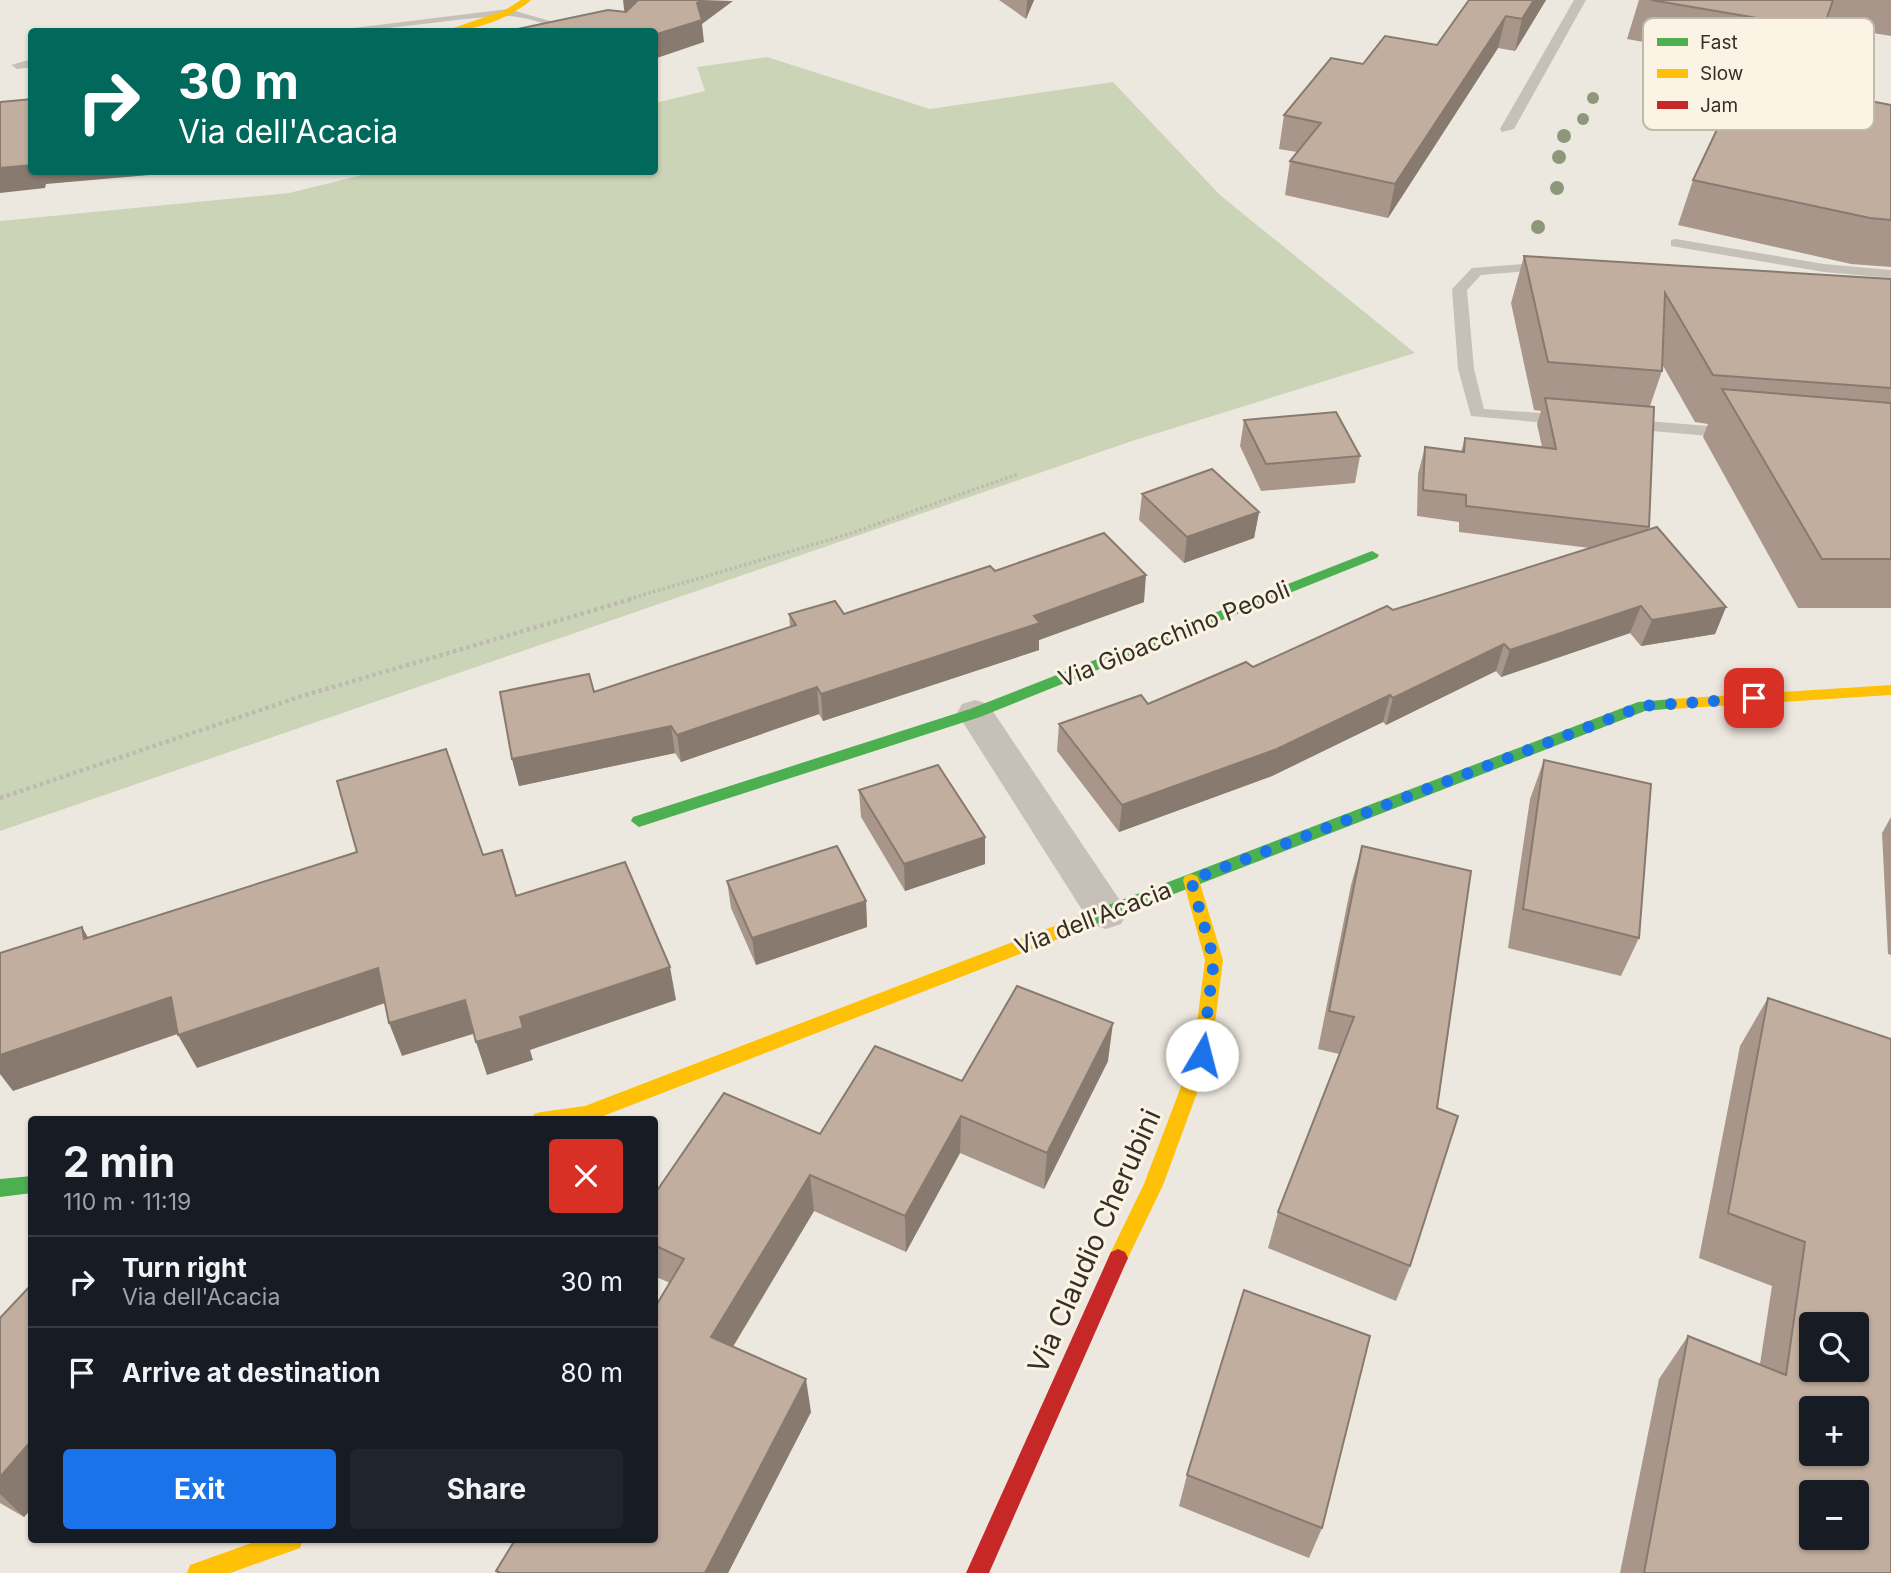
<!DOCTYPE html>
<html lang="en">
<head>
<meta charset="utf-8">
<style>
	:root { --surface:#171b24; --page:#20242c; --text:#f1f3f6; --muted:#9ea1a6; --line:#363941; --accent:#1a73e8 }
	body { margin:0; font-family:Inter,sans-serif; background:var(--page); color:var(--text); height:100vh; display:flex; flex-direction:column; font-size:26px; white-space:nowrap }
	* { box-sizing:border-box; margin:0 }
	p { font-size:23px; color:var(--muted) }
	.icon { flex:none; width:38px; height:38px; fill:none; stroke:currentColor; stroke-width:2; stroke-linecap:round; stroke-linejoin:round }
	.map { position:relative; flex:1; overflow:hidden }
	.details { position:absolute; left:28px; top:1116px; width:630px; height:427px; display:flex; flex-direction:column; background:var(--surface); border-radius:7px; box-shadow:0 2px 5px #0004 }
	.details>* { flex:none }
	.top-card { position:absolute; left:28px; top:28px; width:630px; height:147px; border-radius:7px; box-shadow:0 2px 5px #0004; background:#00695c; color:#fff; overflow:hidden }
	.controls { position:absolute; left:1799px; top:1312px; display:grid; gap:14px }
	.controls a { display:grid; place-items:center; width:70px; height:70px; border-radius:7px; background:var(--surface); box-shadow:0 2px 5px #0004; font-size:35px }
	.pin { position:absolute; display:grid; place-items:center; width:60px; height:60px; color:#fff; margin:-30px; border-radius:14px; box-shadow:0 4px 10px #0006 }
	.me { position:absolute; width:77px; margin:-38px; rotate:8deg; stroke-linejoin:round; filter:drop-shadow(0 0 5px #0008) }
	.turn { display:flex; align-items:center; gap:24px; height:147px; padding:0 35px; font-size:32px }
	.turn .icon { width:91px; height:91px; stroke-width:2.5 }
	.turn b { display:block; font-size:49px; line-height:60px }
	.round { display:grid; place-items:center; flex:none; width:74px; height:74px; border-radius:7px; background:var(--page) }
	.summary { display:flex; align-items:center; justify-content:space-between; height:119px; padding:0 35px }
	h1 { font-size:42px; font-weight:700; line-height:52px }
	.action { display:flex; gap:14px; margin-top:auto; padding:14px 35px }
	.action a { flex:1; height:80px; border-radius:7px; background:var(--accent); color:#fff; font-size:28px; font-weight:700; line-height:80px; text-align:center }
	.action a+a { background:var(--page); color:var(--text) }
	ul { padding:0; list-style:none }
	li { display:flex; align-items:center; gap:21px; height:91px; padding:0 35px; border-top:2px solid var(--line) }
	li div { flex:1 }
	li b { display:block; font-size:26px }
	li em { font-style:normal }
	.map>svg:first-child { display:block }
</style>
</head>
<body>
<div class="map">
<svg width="1891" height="1573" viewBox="0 0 1891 1573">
	<rect width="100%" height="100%" fill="#ede8df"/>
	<path fill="#cbd4b7" d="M767 57 930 109 1113 82 1220 195 1415 353 1132 441 0 831V221L289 193 375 172H654L655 103 705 91 697 67Z"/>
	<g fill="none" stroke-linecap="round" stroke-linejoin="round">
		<path stroke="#bfb9b0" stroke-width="3.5" stroke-dasharray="2.5 2.5" stroke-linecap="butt" d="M629 599 849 534 1018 474"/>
		<path stroke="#bfb9b0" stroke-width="4.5" stroke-dasharray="3.5 3.5" stroke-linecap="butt" d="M0 798 299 697 635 598"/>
		<path fill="#c6c0b8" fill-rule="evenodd" d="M1574 0H1586L1514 129 1502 132 1500 129Z
			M508 9 589 32C559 32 529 15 504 16 443 19 383 32 321 32Z
			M32 59V67L17 69 11 65Z
			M1676 239 1824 264 1891 270V278L1824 272 1671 246V240Z
			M1550 262 1557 266 1555 269 1481 275 1467 290 1474 369 1484 409 1568 415 1576 420 1568 425 1471 416 1458 369 1452 289 1472 268Z
			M1624 419 1732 428 1740 433 1732 438 1618 428V420Z"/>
		<path fill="#c6c0b8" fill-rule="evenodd" d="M975 700 988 704 1121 902 1127 913 1121 924 1106 929 1091 924 957 713 962 704Z"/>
		<path fill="#4caf50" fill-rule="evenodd" d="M1372 551 1379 555 1377 558 980 717 639 827 631 821 633 817 970 709Z
			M1672 699 1677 700 1680 704 1677 708 1645 711 1089 927H1077L1075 922 1077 917 1638 702Z
			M32 1176V1193L0 1197V1179Z"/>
		<path fill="#ffc107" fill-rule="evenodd" d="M521 0H531C510 19 470 32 442 32L505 10Z
			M1891 685V695L1672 709 1664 704 1672 699Z
			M1191 874 1197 876 1199 880 1223 960 1211 1055 1163 1185 1125 1264 1118 1267 1111 1264 1108 1258 1144 1184 1193 1055 1205 960 1183 880 1185 876Z
			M1083 915 1089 917 1091 922 1089 927 593 1120H532L534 1114 541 1112 585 1106Z
			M260 1540H303L300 1548 230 1573H187L190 1565Z"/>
		<path fill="#c62828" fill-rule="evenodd" d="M1118 1249 1125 1252 1128 1258 989 1573H966L1111 1252Z"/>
	</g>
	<g fill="#8d987a">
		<circle cx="1593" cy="98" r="6"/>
		<circle cx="1583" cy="119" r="6"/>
		<circle cx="1564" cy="136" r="7"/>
		<circle cx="1559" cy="157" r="7"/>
		<circle cx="1557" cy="188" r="7"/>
		<circle cx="1538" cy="227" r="7"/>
	</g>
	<path fill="#a79689" d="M999 0H1034L1026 19Z
		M1469 0H1546L1515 51 1498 48 1388 218 1285 195 1290 161 1297 152 1279 149 1284 115 1363 64 1437 45Z
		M1639 0H1891V36L1825 25 1803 88 1891 105V267L1851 264 1678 225 1693 180 1750 61 1627 39Z
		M1524 256 1891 279V608H1798L1703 437 1708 424 1695 422 1662 364V371L1650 406 1649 527 1648 530 1726 607 1715 634 1641 646 1630 633 1501 677 1496 671 1386 725 1383 722 1272 776 1119 832 1057 751 1059 724 1148 704 1253 667 1393 610 1590 548 1459 532V522L1417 516 1418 474 1425 447 1461 452 1465 438 1542 447 1537 424 1541 411 1534 410 1511 303Z
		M1244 420 1360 456 1355 483 1261 491 1240 446Z
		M1142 494 1259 512 1254 538 1184 563 1139 520Z
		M995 571 1144 602 1039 640V650L823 721 819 714 681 762 675 753 519 786 512 759 594 692 790 627 789 614H844Z
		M1544 760 1639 938 1621 976 1508 948 1530 799Z
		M859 790 985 864 905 891 861 817Z
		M1891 817V955L1888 954 1882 833Z
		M1362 846 1410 1266 1396 1301 1268 1248 1278 1212 1339 1054 1318 1049 1351 885Z
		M727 881 866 901 867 927 756 965 731 908Z
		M1768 998 1891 1573H1620L1659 1379 1688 1336 1760 1364 1772 1286 1699 1258 1740 1046Z
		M1108 1061 1044 1189 960 1153 906 1252 814 1211 733 1347 811 1412 728 1573H497L496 1571 670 1283 654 1276V1195L820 1134 962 1081Z
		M32 1284V1508L24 1517 0 1503V1318Z
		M1187 1475 1322 1528 1309 1558 1179 1506Z"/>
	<path fill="#887a6f" d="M623 0H644L625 17Z
		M702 0 733 1 702 24 704 42 654 59V35Z
		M1027 0H1034L1026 19Z
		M1534 0H1546L1515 51 1522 19Z
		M1506 16 1498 48 1388 218 1395 184Z
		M32 165V172H184L46 184 45 188 0 193V168Z
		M1259 512 1254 538 1184 563 1187 537Z
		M1146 575 1144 602 1039 640V650L823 721 821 694Z
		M1641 606 1630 633 1501 677 1510 650Z
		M1726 607 1715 634 1641 646 1652 620Z
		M1504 644 1496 671 1386 725 1393 698Z
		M817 687 819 714 681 762 677 735Z
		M1390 695 1383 722 1272 776 1119 832 1122 805Z
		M671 726 675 753 519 786 512 759Z
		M985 837V864L905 891 904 864Z
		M866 901 867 927 756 965 752 938Z
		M82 927 101 960 84 939Z
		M670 967 676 1000 530 1050 533 1060 487 1075 476 1042 520 1017Z
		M378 968 391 1001 197 1068 178 1035Z
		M171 997 189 1030 13 1091 0 1074V1055Z
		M465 1000 476 1033 402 1056 389 1023Z
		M1113 1023 1108 1061 1044 1189 1047 1153Z
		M961 1116 960 1153 906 1252 905 1216Z
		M810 1175 814 1211 718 1371 711 1337Z
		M806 1379 811 1412 728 1573H705Z
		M32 1440V1508L24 1517 0 1494V1477Z"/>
	<path fill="#c2ae9f" stroke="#887a6f" stroke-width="2" fill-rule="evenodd" d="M638 0H702L697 3 702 20 654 35V32H503L608 10 626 12Z
		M1469 0H1534L1522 19 1506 16 1395 184 1290 161 1321 123 1284 115 1331 58 1363 64 1385 36 1437 45Z
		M1651 0H1833L1803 88 1891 105V220L1870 218 1693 180 1769 20Z
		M32 99V165L0 168V102Z
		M1524 256 1891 279V388L1713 375 1665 293 1662 371 1548 362Z
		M1722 389 1891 403V559H1822Z
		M1545 398 1654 407 1649 527 1466 506V495L1423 490 1425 447 1464 452 1465 438 1556 449Z
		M1336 412 1360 456 1266 464 1244 420Z
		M1212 469 1259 512 1187 537 1142 494Z
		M1657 527 1726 607 1652 620 1641 606 1510 650 1504 644 1393 698 1390 695 1277 749 1122 805 1059 724 1141 695 1148 704 1246 662 1253 667 1387 606 1393 610Z
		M1104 533 1146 575 1034 616 1040 623 821 694 817 687 677 735 671 726 512 759 500 692 589 674 594 692 796 625 789 614 835 601 844 614 990 566 995 571Z
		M446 749 483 855 502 850 516 896 625 862 670 967 520 1017 523 1028 476 1042 465 1000 389 1023 378 968 178 1035 171 997 0 1055V953L82 927 84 939 357 852 337 781Z
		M1544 760 1651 784 1639 938 1523 909Z
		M938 765 985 837 904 864 859 790Z
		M837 846 866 901 752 938 727 881Z
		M1362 846 1471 871 1437 1108 1458 1116 1410 1266 1278 1212 1354 1017 1329 1011Z
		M1017 986 1113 1023 1047 1153 961 1116 905 1216 810 1175 711 1337 806 1379 705 1573H501L496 1571 515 1540H654V1309L684 1259 654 1245V1195L724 1093 820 1134 875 1046 962 1081Z
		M1768 998 1891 1039V1573H1644L1688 1336 1786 1375 1805 1242 1728 1213ZM1811 1325H1857V1370H1811ZM1811 1409H1857V1454H1811ZM1811 1493H1857V1538H1811Z
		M32 1284V1440L0 1477V1318Z
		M1244 1290 1370 1336 1322 1528 1187 1475Z"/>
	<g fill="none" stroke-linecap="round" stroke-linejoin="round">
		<path stroke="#1a73e8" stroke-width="12" stroke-dasharray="0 21.6" d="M1202 1055 1214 960 1191 880 1643 706 1754 698"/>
	</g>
	<g text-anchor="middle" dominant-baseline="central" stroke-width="6" stroke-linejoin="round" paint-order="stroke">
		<g font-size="24" fill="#372e26" stroke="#fbf4e5">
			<text transform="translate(1174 634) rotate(-22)">Via Gioacchino Peooli</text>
			<text transform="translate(1093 918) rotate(-21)">Via dell'Acacia</text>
		</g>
		<g font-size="28" fill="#372e26" stroke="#fbf4e5">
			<text transform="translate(1094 1241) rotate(-66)">Via Claudio Cherubini</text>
		</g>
	</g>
	<rect x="1643" y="18" width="231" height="112" rx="10" fill="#fbf4e5" stroke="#c0b9ac" stroke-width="2"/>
	<rect x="1657" y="38" width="31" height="8" fill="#4caf50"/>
	<rect x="1657" y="69" width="31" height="9" fill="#ffc107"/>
	<rect x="1657" y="101" width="31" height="8" fill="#c62828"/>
	<g font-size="19" fill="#372e26">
		<text x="1700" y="49">Fast</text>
		<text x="1700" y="80">Slow</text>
		<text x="1700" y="112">Jam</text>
	</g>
</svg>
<div class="controls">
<a><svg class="icon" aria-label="search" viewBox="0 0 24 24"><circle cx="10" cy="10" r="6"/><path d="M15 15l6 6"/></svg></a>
<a>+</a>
<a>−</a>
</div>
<div class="pin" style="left:1754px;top:698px;background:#d93025"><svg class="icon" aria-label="arrive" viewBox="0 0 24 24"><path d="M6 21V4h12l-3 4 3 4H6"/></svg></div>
<svg class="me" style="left:1202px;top:1055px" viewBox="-20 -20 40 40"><circle r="19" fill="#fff"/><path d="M0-13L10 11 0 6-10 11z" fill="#1a73e8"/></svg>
<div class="top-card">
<div class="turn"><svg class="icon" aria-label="right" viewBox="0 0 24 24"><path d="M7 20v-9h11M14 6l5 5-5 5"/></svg><div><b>30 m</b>Via dell'Acacia</div></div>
</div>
<section class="details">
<div class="summary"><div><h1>2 min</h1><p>110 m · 11:19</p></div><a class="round" style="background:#d93025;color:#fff"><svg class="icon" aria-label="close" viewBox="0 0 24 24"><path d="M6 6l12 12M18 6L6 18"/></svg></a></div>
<ul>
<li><svg class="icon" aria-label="right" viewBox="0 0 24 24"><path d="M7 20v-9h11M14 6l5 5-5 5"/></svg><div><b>Turn right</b><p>Via dell'Acacia</p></div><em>30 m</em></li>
<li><svg class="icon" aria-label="arrive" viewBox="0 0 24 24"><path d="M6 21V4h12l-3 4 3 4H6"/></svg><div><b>Arrive at destination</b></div><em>80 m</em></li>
</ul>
<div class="action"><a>Exit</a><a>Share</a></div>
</section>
</div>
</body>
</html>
